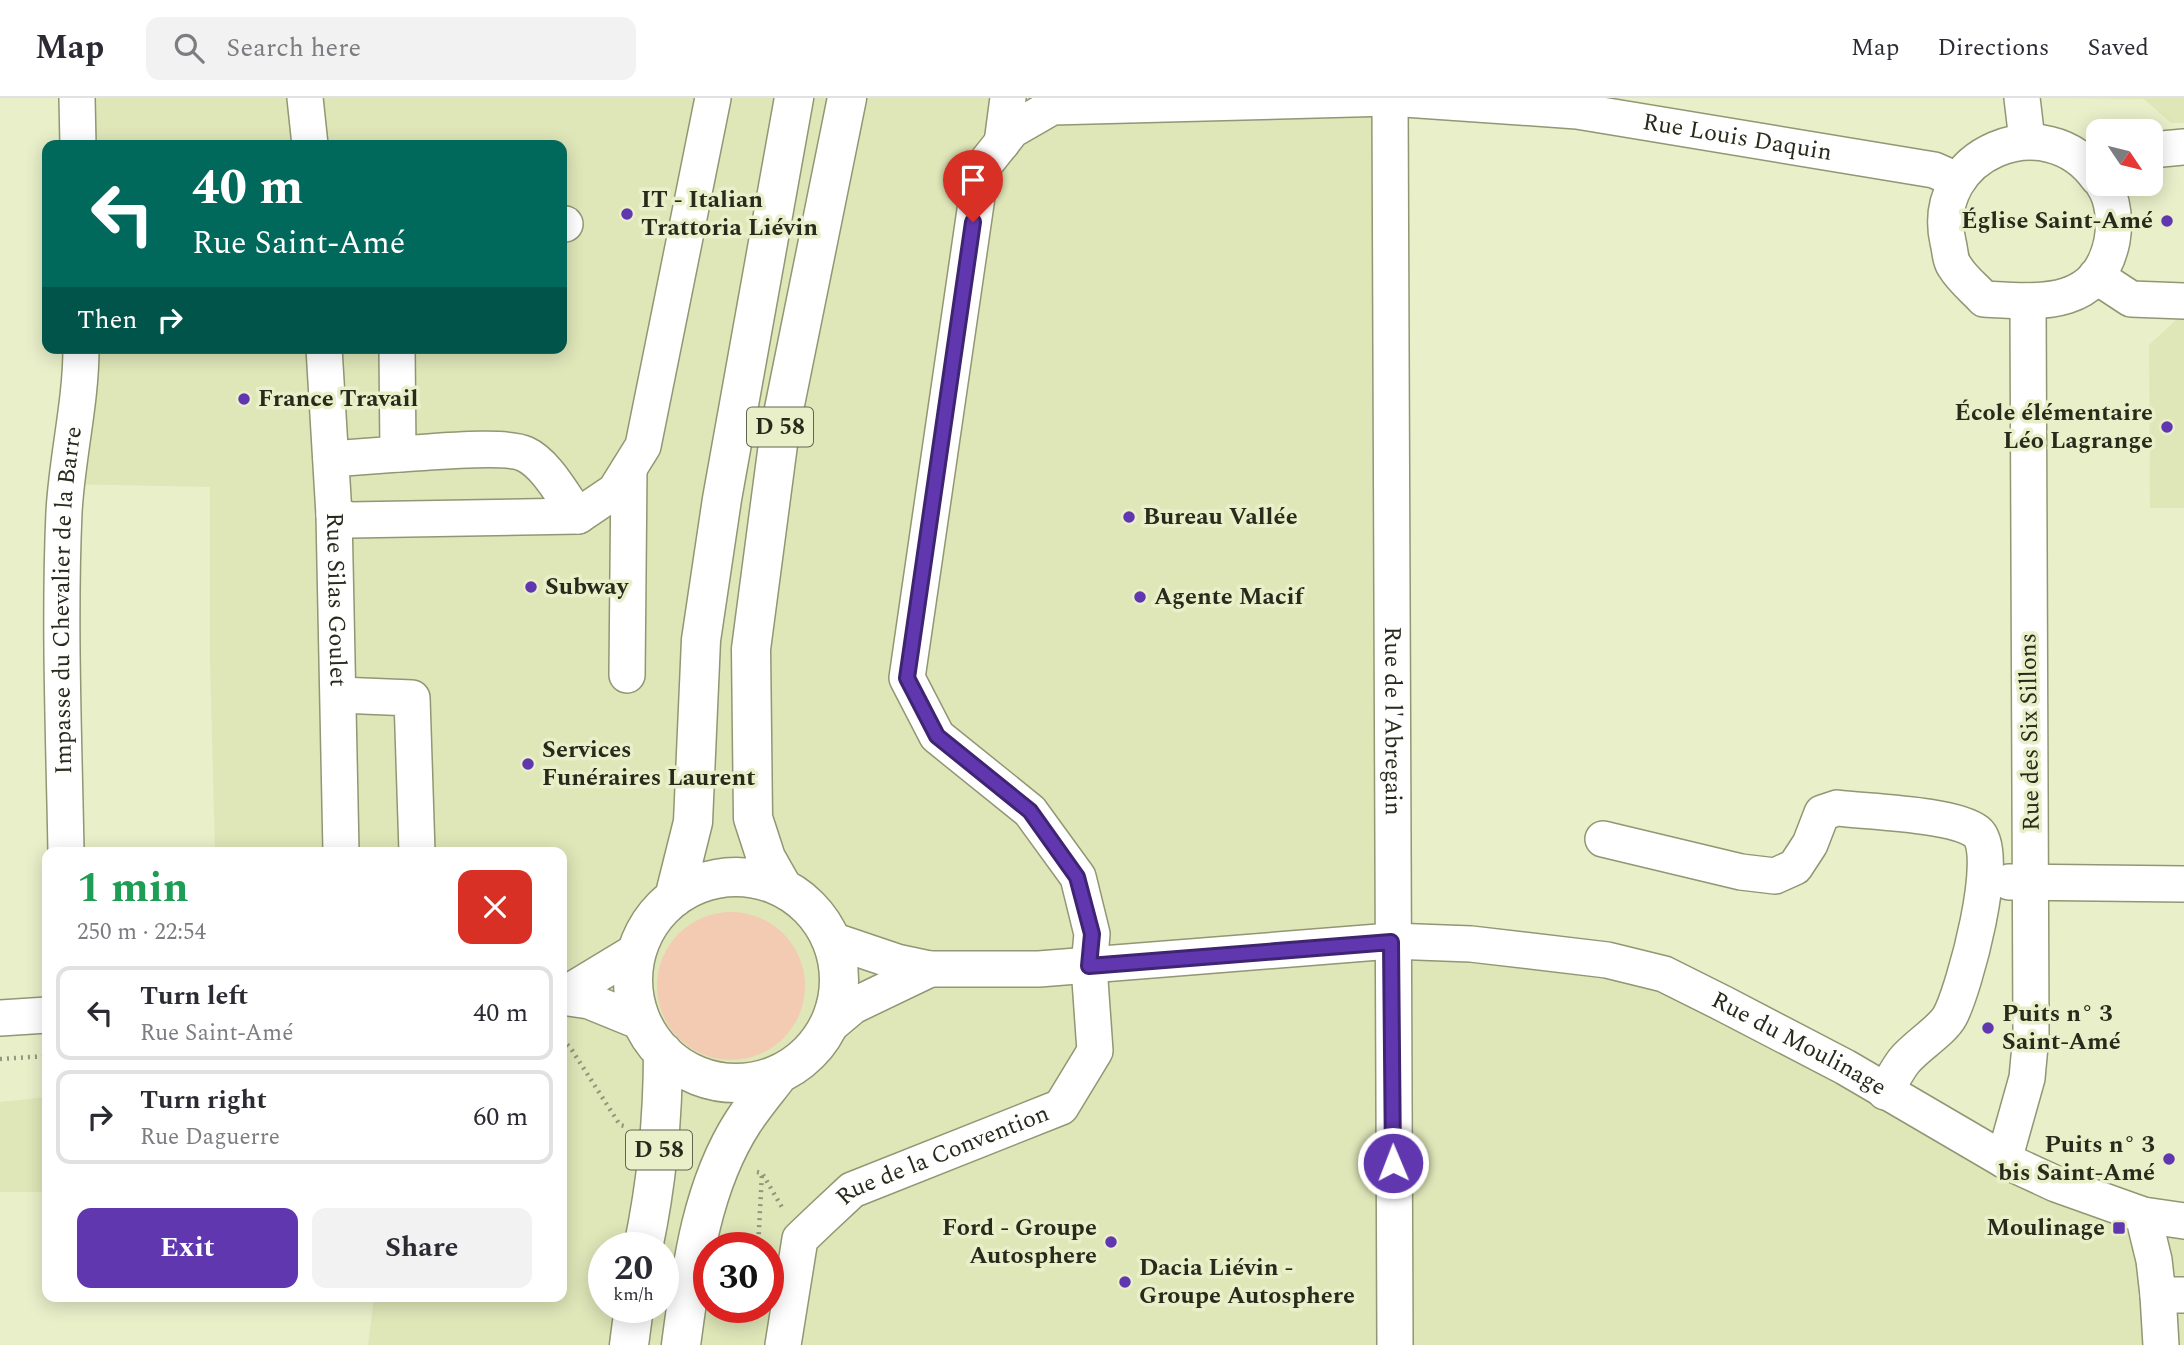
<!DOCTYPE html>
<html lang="en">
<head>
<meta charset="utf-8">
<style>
	:root { --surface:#fff; --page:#f2f2f3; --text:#2b2b33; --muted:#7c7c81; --line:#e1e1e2; --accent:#6137af }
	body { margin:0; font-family:Spectral,serif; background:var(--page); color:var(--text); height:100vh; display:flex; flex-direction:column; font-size:26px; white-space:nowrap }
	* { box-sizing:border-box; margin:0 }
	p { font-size:23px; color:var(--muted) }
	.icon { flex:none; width:38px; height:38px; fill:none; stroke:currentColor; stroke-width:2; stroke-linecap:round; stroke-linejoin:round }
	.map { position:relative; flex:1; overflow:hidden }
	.panel { position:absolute; left:42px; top:749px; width:525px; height:455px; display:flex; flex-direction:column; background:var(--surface); border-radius:14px; box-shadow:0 4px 18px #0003 }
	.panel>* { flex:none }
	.guide { position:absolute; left:42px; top:42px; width:525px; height:214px; border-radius:14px; box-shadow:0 4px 18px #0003; background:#00695c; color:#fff; overflow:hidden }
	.needle { width:46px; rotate:125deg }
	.controls { position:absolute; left:2086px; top:21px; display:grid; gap:14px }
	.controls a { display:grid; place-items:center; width:77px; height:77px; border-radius:14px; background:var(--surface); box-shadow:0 4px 18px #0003; font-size:35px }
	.speed { position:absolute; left:588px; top:1134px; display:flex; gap:14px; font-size:35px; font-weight:700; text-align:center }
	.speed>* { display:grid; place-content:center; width:91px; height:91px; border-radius:50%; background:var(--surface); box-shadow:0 4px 18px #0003; line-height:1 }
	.speed small { font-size:18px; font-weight:400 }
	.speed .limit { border:10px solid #d22; background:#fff; color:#111 }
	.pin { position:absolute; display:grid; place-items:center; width:60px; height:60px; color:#fff; margin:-72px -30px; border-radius:50% 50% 50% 0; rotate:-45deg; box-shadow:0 0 7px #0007 }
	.pin .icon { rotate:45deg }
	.me { position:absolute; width:77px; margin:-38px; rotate:359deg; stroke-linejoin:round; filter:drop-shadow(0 0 5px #0008) }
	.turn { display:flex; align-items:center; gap:24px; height:147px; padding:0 35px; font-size:32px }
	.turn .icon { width:91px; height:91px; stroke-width:2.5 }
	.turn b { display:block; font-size:49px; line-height:60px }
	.then { display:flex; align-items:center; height:66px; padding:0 35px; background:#0003; gap:14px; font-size:26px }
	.round { display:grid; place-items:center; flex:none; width:74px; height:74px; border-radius:14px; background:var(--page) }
	.summary { display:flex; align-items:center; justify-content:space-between; height:119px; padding:0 35px }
	h1 { font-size:42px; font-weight:700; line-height:52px; color:#1e9e55 }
	.cta { display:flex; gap:14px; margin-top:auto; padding:14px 35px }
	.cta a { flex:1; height:80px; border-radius:14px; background:var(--accent); color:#fff; font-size:28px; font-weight:700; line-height:80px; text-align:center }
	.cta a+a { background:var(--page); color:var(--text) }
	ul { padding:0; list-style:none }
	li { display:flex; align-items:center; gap:21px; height:94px; margin:0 14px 10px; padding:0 21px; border:4px solid var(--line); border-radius:14px }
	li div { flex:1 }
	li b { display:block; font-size:26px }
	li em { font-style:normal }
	header { display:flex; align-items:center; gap:42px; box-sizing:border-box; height:98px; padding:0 35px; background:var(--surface); border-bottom:2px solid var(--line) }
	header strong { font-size:33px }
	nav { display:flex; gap:38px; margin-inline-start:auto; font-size:24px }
	.search { width:490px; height:63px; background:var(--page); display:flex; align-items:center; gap:18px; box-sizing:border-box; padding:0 24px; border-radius:14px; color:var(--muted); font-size:26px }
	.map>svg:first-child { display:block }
</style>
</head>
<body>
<header>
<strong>Map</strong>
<div class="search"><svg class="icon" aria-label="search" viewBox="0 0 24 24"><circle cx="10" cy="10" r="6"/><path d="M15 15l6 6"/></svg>Search here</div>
<nav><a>Map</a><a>Directions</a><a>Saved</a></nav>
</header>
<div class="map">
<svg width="2184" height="1247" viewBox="0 0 2184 1247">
	<rect width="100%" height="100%" fill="#e9efc9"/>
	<path fill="#dfe6b8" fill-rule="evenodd" d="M77 0H1390L1392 843 1607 862 1906 1007 2184 1123V1247H368L374 1199H562V754H215L210 565V389L66 386 81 250H562V47H78ZM604 1150H663V1209H604ZM709 1150H768V1209H709Z
		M2060 0H2184V25H2171L2144 1Z
		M2176 222H2184V410H2150L2149 247Z
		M47 999V1094H0V1004Z"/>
	<path fill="#f3cbb2" d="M657 888a74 74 0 1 1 148 0a74 74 0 1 1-148 0Z"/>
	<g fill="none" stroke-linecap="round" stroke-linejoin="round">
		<defs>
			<g id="minor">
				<path d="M77 0 78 47"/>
				<path d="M305 0 310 47"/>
				<path id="s1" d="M1390 0 1395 1247"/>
				<path d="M2022 0 2027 42"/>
				<path d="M1002 45 1008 0"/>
				<path d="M2151 52 2184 49"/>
				<path d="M2098 80C2046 6 1928 56 1948 144 1950 151 1950 163 1955 169 1962 181 1975 191 1984 201 2039 204 2098 211 2112 143 2115 125 2114 102 2103 86"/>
				<path d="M562 126H565"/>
				<path d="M2096 178 2131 201 2184 203"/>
				<path id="s2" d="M324 250 334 417 341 754"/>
				<path d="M398 356C425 355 504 346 525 356 547 366 564 400 578 418"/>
				<path d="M331 361 398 356 397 250"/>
				<path d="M334 417 350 422 578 418 615 393 643 348 713 0"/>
				<path d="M627 577 629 371"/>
				<path d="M339 597 412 600 417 754"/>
				<path d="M1603 741 1741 774 1775 778 1795 769 1810 746 1822 715 1837 710C1869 714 1954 716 1977 734 2002 754 1964 892 1950 918 1942 933 1916 948 1904 963 1897 972 1891 984 1885 994"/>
				<path id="s3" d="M66 754C64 641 59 527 64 414 67 359 81 305 81 250"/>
				<path d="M2009 784 2184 786"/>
				<path id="s4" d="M832 842 897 864 930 871H1039L1391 843 1471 846 1607 862 1664 876 1724 906 1845 969 2004 1062 2056 1086 2143 1117 2184 1123"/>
				<path d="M562 898 638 852"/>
				<path d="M562 899 589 903 643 925"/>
				<path d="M0 920 47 917"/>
				<path d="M828 929 853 908 930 871"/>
				<path d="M2004 1062 2027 980 2031 937 2028 203"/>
				<path d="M2143 1117 2154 1162 2158 1197H2184"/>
				<path d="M2158 1197 2161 1247"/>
				<path id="s5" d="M783 1247 800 1141 821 1121 852 1092 1061 1009 1095 953 1089 868 1092 836 1078 779 1030 713 937 638 907 580 981 71 1012 32 1052 9 1390 0 1577 13 1934 72 1957 82"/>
			</g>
			<path id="major" d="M633 882a103 103 0 1 1 206 0a103 103 0 1 1-206 0Z
				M783 790 766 760 753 720 751 551 780 331 847 0
				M674 800 693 724 701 542 722 401 794 0
				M643 1150C657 1084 663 1021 663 954
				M629 1247 634 1209
				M681 1247C691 1172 701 1089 743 1024 754 1007 767 992 779 976"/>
		</defs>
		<use href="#minor" stroke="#929673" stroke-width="38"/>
		<use href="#major" stroke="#929673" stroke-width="41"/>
		<path stroke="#92967b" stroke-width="4.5" stroke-dasharray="2 5" stroke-linecap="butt" d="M562 942 570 949 620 1027 624 1028
			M0 961 47 958
			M757 1074 762 1075 783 1111
			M758 1150 762 1075"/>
		<use href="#minor" stroke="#fff" stroke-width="35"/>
		<use href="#major" stroke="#fff" stroke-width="38"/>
	</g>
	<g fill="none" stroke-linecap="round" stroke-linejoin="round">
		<defs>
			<path id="route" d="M973 124 907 580 937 638 1030 713 1077 779 1092 836 1089 868 1391 844 1393 1065"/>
		</defs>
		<use href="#route" stroke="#3f2472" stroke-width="18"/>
		<use href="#route" stroke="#6137af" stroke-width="12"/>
	</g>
	<g fill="#6137af" stroke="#e9efc9" stroke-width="2.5">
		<circle cx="627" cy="116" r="7"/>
		<circle cx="2167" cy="123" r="7"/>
		<circle cx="244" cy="301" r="7"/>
		<circle cx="2167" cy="329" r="7"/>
		<circle cx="1129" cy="419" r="7"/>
		<circle cx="531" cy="489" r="7"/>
		<circle cx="1140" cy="499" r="7"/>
		<circle cx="528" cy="666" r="7"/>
		<circle cx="1988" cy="930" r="7"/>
		<circle cx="2169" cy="1061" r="7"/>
		<rect x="2112" y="1123" width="14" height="14" rx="3.5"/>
		<circle cx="1111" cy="1144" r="7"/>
		<circle cx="1125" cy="1184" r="7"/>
	</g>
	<g text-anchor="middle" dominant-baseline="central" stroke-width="7" stroke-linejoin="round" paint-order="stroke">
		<g fill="#e9efc9" stroke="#62654f" stroke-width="2">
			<rect x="747" y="309.5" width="66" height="39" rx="5"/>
			<rect x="626" y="1032.5" width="66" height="39" rx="5"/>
		</g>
		<g font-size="23" font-weight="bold" fill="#282a1b">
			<text x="780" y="329">D 58</text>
			<text x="659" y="1052">D 58</text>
		</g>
		<g font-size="24" fill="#282a1b" stroke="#e9efc9">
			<text stroke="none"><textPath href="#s5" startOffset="2210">Rue Louis Daquin</textPath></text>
			<text stroke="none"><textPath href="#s3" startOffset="252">Impasse du Chevalier de la Barre</textPath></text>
			<text stroke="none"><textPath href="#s2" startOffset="252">Rue Silas Goulet</textPath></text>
			<text stroke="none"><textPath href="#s1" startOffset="623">Rue de l'Abregain</textPath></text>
			<text transform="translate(2030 634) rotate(-91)">Rue des Six Sillons</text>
			<text stroke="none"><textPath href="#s4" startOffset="992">Rue du Moulinage</textPath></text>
			<text stroke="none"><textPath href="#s5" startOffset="276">Rue de la Convention</textPath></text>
		</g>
		<g font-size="24" font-weight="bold" fill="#282a1b" stroke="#e9efc9" text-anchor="start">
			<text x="641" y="102">IT - Italian<tspan x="641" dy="28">Trattoria Liévin</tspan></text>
			<text x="2153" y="123" text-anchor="end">Église Saint-Amé</text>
			<text x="258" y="301">France Travail</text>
			<text x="2153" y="315" text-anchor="end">École élémentaire<tspan x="2153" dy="28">Léo Lagrange</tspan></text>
			<text x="1143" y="419">Bureau Vallée</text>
			<text x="545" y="489">Subway</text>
			<text x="1154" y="499">Agente Macif</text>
			<text x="542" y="652">Services<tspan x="542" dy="28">Funéraires Laurent</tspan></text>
			<text x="2002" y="916">Puits n° 3<tspan x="2002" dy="28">Saint-Amé</tspan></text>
			<text x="2155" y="1047" text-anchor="end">Puits n° 3<tspan x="2155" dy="28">bis Saint-Amé</tspan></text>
			<text x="1097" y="1130" text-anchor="end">Ford - Groupe<tspan x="1097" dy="28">Autosphere</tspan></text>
			<text x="2105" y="1130" text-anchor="end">Moulinage</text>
			<text x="1139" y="1170">Dacia Liévin -<tspan x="1139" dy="28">Groupe Autosphere</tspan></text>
		</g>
	</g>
</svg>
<div class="controls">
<a><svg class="needle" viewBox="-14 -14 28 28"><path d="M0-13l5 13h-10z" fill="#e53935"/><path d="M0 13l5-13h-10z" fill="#7c7c81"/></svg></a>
</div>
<div class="speed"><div>20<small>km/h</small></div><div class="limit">30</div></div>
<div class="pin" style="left:973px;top:124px;background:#d93025"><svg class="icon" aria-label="arrive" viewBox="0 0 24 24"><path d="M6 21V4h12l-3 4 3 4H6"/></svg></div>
<svg class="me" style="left:1393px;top:1065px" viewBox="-20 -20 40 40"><circle r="17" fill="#6137af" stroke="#fff" stroke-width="3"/><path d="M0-11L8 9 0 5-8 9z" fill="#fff"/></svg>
<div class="guide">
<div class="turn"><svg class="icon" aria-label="left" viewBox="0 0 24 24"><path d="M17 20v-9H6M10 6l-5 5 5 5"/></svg><div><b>40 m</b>Rue Saint-Amé</div></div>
<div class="then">Then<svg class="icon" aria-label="right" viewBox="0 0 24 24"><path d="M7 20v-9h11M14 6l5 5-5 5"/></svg></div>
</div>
<section class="panel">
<div class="summary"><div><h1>1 min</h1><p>250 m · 22:54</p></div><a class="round" style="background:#d93025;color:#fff"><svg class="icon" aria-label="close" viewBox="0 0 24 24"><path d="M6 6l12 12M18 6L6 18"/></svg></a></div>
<ul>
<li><svg class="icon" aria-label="left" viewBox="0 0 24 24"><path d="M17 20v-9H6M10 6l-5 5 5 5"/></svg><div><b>Turn left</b><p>Rue Saint-Amé</p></div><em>40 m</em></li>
<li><svg class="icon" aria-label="right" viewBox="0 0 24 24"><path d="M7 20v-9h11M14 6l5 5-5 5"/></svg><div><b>Turn right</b><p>Rue Daguerre</p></div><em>60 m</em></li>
</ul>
<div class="cta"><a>Exit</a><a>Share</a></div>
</section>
</div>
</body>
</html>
